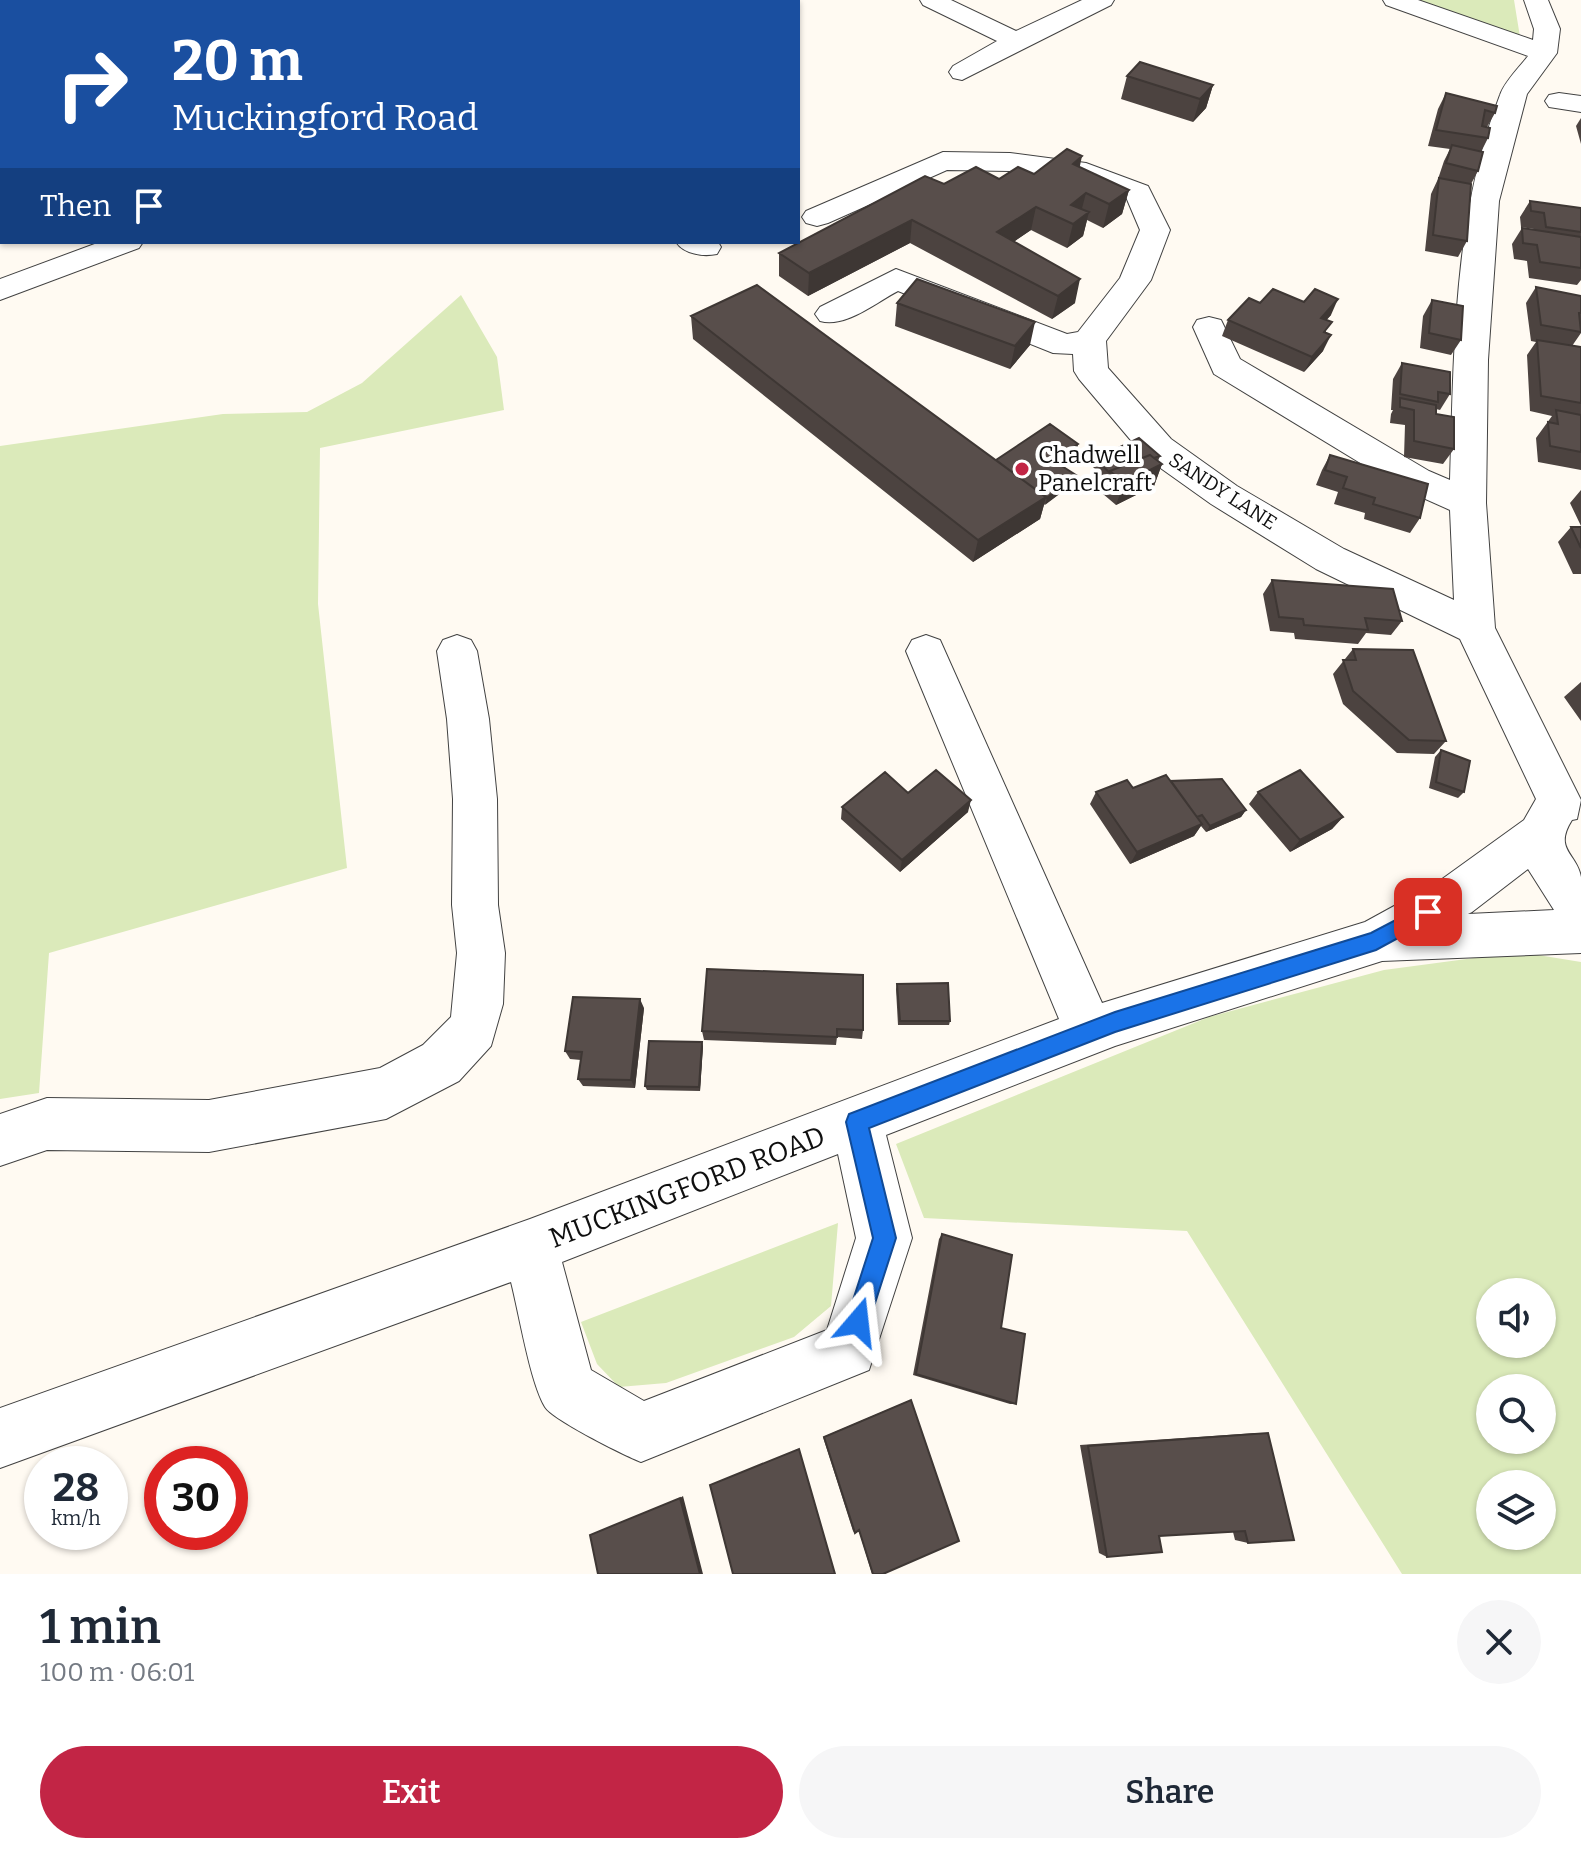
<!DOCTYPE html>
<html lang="en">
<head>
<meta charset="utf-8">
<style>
	:root { --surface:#fff; --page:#f6f6f7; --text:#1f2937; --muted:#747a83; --accent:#c22545 }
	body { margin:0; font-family:Bitter,serif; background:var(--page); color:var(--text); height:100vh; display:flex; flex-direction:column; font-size:30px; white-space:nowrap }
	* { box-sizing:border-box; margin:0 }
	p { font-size:26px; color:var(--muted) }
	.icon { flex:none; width:44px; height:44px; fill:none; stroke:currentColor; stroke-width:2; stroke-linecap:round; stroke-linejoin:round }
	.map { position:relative; height:1574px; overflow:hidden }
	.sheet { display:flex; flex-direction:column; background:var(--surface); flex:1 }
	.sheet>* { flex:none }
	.guide { position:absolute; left:0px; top:0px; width:800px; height:244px; box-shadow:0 2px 6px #0004; background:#1a4fa0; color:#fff; overflow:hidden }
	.controls { position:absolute; left:1476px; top:1278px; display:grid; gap:16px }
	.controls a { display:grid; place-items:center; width:80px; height:80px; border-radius:50%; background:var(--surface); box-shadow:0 2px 6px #0004; font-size:40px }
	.speed { position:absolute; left:24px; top:1446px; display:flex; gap:16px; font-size:40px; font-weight:700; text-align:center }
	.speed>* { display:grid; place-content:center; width:104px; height:104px; border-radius:50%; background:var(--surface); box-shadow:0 2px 6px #0004; line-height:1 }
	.speed small { font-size:20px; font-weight:400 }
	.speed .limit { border:12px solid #d22; background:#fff; color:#111 }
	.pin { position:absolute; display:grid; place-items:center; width:68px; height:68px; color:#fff; margin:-34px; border-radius:16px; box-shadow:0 4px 12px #0006 }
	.me { position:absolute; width:88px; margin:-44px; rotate:17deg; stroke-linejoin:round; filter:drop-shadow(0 0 6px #0008) }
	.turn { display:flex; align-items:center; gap:28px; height:168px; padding:0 40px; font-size:36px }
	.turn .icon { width:104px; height:104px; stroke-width:2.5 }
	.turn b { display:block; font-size:56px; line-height:68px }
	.then { display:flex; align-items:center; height:76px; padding:0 40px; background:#0003; gap:16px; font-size:30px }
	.round { display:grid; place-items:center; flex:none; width:84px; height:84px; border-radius:42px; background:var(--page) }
	.headline { display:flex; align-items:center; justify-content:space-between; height:136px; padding:0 40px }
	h1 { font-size:48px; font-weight:600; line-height:60px }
	.primary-button { display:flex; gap:16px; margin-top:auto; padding:16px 40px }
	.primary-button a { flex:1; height:92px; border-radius:48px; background:var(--accent); color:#fff; font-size:32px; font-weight:600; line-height:92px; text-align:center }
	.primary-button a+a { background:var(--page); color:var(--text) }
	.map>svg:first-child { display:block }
</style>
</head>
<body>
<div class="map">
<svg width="1581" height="1574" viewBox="0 0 1581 1574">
	<rect width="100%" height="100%" fill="#fffaf2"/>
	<path fill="#dbeaba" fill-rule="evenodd" d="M1412 0H1514L1520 37Z
		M461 295 497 357 504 410 320 448 318 604 347 868 49 953 39 1093 0 1099V446L223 414 307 412 362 383Z
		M1519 952 1581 962V1574H1402L1187 1231 924 1218 896 1144 1209 1017 1384 970ZM1490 1292H1542V1344H1490ZM1490 1388H1542V1440H1490ZM1490 1484H1542V1536H1490Z
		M838 1223 831 1306 794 1337 666 1383 619 1387 597 1364 581 1322Z"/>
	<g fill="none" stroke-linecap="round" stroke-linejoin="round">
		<defs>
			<path id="minor" d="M920 0H951L1016 31 1082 0H1114L1111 5 962 80 953 78 949 72 953 66 997 41 923 5Z
				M1383 0H1418L1533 40 1534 29 1524 0H1548L1560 29 1557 53 1527 94 1499 201 1488 360 1486 503 1495 628 1581 800 1577 819 1572 820C1553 850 1577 853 1581 877 1581 901 1581 929 1581 953L1382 961 1115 1046 886 1135 912 1238 869 1370 641 1462C624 1455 553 1420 545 1407 530 1382 519 1313 511 1282L0 1468V1408L530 1219 1059 1019 906 651 912 640 926 635 940 640 1102 1003 1365 922 1438 882 1524 820 1536 799 1460 639 1316 569 1211 504 1145 457 1079 379 1074 371 1073 354 1053 353 898 291C875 303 846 328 820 321L815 314 820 307 896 269 1067 334 1078 332 1120 278 1140 230 1126 197 1080 180 1010 171 947 170 828 223 817 226 806 223 802 217 806 211 943 152 1010 153 1086 163 1148 186 1170 230 1151 280 1106 341 1108 368 1171 439 1237 486 1344 549 1454 600 1450 510 1403 489 1214 374 1193 327 1197 320 1209 317 1221 320 1240 359 1429 471 1450 480C1454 353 1453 216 1500 95 1505 81 1519 68 1528 56L1386 5ZM1528 869 1554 910 1468 914 1472 912ZM838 1154 856 1238 827 1330 644 1401 591 1370 562 1262Z
				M1559 93 1581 96V112L1549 107 1545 101 1549 95Z
				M0 219H2V238H0Z
				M100 242H143L139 248 0 300V279Z
				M676 242H718L721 247 717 254C703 257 684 254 676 242Z
				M457 635 471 640 477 651 489 719 497 799 498 905 505 953 503 1004 491 1046 459 1081 386 1119 209 1152 47 1150 0 1166V1114L47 1098 209 1100 380 1068 423 1045 451 1017 457 953 452 905 453 799 447 719 437 651 443 640Z"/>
		</defs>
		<use href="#minor" stroke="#424242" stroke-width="2"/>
		<use href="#minor" fill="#fff" fill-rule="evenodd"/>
	</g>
	<path fill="#4c4340" d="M1127 76 1213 85 1206 108 1193 122 1121 99Z
		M1446 93 1495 113 1487 127 1488 138 1481 152 1478 171 1471 184 1467 241 1458 257 1425 251 1431 194 1438 179 1444 161 1450 149 1428 146 1438 109Z
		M1581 118V144L1576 126Z
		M1080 167 1129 190 1122 214 1103 228 1087 220 1083 236 1067 248 1031 230 1013 242 1075 303 1052 319 910 243 808 296 779 276V253L944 184 999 179Z
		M1530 201 1581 208V280L1577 285 1529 278 1527 261 1514 259 1512 244 1522 228 1534 230V229L1521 227 1520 217Z
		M1536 287 1581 296V333L1572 346 1581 347V470L1538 462 1536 438 1552 416 1530 411 1527 355 1536 342 1531 341 1526 303Z
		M1432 300 1461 340 1451 355 1420 348 1423 316Z
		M897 303 1030 345 1010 369 895 326Z
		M1260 303 1331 315 1326 320V333L1323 351 1304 372 1222 336 1228 320Z
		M691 316 996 460 1078 444 1076 452 1058 464 1074 483 1044 505 1040 519 973 562 693 339Z
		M1402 363 1450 394 1440 410 1436 409V414L1454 449 1443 464 1404 457 1405 425 1390 423 1391 414 1393 410H1391L1393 379Z
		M1330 455 1420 518 1410 533 1364 519 1365 513 1334 504 1338 492 1316 485 1322 470Z
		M1160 456 1158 461 1162 464 1154 486 1116 505 1103 494 1107 481 1093 467 1095 459Z
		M1581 490V526L1570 503Z
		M1571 527H1581V574H1573L1558 542Z
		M1272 580 1402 621 1391 635 1366 633 1358 644 1295 639 1294 633 1270 631 1263 594Z
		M1353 649 1446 741 1434 754 1397 753 1343 704 1333 674Z
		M1581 682V721L1564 697Z
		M1441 750 1464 792 1458 798 1429 788 1435 757Z
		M1171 781 1246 810 1241 817 1206 832 1201 826 1194 836 1130 864 1090 804 1096 792 1133 788Z
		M1258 792 1343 817 1332 829 1290 852 1249 804Z
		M908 793 968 812 900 872 841 819 842 807Z
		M707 969 863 1030 862 1039 837 1037 836 1045 704 1040 702 1031Z
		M897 984 950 1021 949 1025H898L896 989Z
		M644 1008 635 1088 583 1086 578 1079 581 1060 570 1059 565 1051Z
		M703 1046 700 1091 647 1090 645 1086Z
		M942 1234 1001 1328 1016 1404H1010L913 1375 939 1239Z
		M908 1401 883 1574H872L859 1531 855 1533 853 1531 823 1437Z
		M1256 1433H1268L1248 1543 1235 1540 1233 1532 1159 1536 1107 1557 1099 1553 1080 1445Z"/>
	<path fill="#3e3734" d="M1213 85 1206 108 1193 122 1200 99Z
		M1082 156 1077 180 1073 164Z
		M1129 190 1122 214 1103 228 1109 204Z
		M1086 193 1080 216 1071 205Z
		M1036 207 1031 230 993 256 997 232Z
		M1089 212 1083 236 1067 248 1073 224Z
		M912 220 910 243 808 296 809 273Z
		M1080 279 1075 303 1052 319 1058 296Z
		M1338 299 1331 315 1314 334 1321 318Z
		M1035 322 1030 345 1010 369 1015 346Z
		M1331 335 1323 351 1304 372 1312 357Z
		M1078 444 1076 452 1051 468 1054 461Z
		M1162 464 1154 486 1116 505 1124 483Z
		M1076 475 1074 483 1045 505 1047 498Z
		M1046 497 1040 519 973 562 978 540Z
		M971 800 968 812 900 872 902 860Z
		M1246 810 1241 817 1206 832 1210 826Z
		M1343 817 1332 829 1290 852 1300 840Z
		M1202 824 1194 836 1130 864 1137 852Z
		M640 999 644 1008 635 1088 631 1080Z
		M702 1042 703 1046 700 1091 699 1087Z
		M683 1496 703 1574H700L680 1498Z"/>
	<path fill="#584e4b" stroke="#3e3734" stroke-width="2" d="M1140 62 1213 85 1200 99 1127 76Z
		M1446 93 1497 106 1495 113 1485 110 1482 126 1490 128 1488 138 1436 130Z
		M1452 145 1483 152 1478 171 1446 163Z
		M1067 149 1082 156 1073 164 1129 190 1109 204 1086 193 1071 205 1089 212 1073 224 1036 207 997 232 1080 279 1058 296 912 220 809 273 779 253 925 176 944 184 976 167 999 179 1018 167 1034 174Z
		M1439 178 1471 184 1467 241 1433 235Z
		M1530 201 1581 208V232L1546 227 1544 213 1531 211Z
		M1522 228 1581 237V268L1540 262 1537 245 1523 243Z
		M917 279 1035 322 1015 346 897 303Z
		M757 285 1046 497 978 540 691 316Z
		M1536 287 1581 296V313H1579L1581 332 1541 325Z
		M1273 289 1304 302 1315 289 1338 299 1321 318 1332 322 1324 332 1331 335 1312 357 1228 320 1249 298 1260 303Z
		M1432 300 1463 306 1461 340 1429 333Z
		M1537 340 1581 347V403L1541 396Z
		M1402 363 1450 372V394L1438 392V402L1400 394Z
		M1400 398 1436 405V414L1454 417V449L1414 441V410L1400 407Z
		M1556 410 1581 415V452L1550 446 1548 422 1558 424Z
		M1050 424 1078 444 1054 461 1076 475 1047 498 996 460Z
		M1139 438 1160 456 1154 458 1150 455 1110 471V473L1095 459Z
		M1150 455 1162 464 1124 483 1110 471Z
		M1330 455 1428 484 1420 518 1373 504 1375 498 1343 488 1347 477 1325 470Z
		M1571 527H1581V548Z
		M1272 580 1393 589 1402 621 1365 618 1368 630 1304 625 1303 619 1279 617Z
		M1353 649 1413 650 1446 741 1409 740 1353 691 1343 660H1356Z
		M1441 750 1470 761 1464 792 1436 782Z
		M936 770 971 800 902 860 842 807 885 772 908 793Z
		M1300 770 1343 817 1300 840 1258 792Z
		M1166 775 1202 824 1137 852 1096 792 1127 780 1133 788Z
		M1222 779 1246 810 1210 826 1202 815 1197 817 1171 781Z
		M707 969 863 975V1030L837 1029V1037L702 1031Z
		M948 983 950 1021H900L897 984Z
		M573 997 640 999 631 1080 578 1079 582 1052 565 1051Z
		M649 1041 702 1042 699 1087 645 1086Z
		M942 1234 1012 1255 1001 1328 1025 1334 1016 1404 916 1374Z
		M911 1400 959 1541 883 1574H873L859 1530 855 1533 824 1437Z
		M1268 1433 1294 1540 1248 1543 1245 1531 1159 1536 1162 1552 1107 1557 1088 1446Z
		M799 1449 835 1574H733L710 1485Z
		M680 1498 700 1574H598L590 1535Z"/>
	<path fill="#1a73e8" stroke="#114b97" stroke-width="2" d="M1428 903 1435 906 1438 912 1435 918 1376 950 1115 1032 869 1128 896 1238 866 1331 858 1334 849 1331 846 1322 873 1238 846 1122 849 1114 1115 1012 1371 933Z"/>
	<circle fill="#c22545" stroke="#fff" stroke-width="3" cx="1022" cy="469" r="8"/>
	<g text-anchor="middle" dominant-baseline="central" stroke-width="8" stroke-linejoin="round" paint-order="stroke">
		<g font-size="20" fill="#0f0f0f" stroke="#fff">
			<text transform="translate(1223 491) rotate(33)">SANDY LANE</text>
		</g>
		<g font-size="24" fill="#0f0f0f" stroke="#fff" text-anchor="start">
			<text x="1038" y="455">Chadwell<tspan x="1038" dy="28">Panelcraft</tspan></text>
		</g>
		<g font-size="28" fill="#0f0f0f" stroke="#fff">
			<text transform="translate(687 1187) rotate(-21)">MUCKINGFORD ROAD</text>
		</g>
	</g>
</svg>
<div class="controls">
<a><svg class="icon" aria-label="sound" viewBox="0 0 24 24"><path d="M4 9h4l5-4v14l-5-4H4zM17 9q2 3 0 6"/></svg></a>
<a><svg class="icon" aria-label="search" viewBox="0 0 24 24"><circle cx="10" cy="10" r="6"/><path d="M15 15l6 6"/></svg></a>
<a><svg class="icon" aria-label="layers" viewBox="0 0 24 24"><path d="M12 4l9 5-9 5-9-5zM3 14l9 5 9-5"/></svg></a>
</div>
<div class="speed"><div>28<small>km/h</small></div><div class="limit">30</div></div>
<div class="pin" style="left:1428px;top:912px;background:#d93025"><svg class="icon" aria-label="arrive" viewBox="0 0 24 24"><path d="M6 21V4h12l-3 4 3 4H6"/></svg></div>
<svg class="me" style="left:858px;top:1322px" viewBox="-20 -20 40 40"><path d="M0-17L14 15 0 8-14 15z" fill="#1a73e8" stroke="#fff" stroke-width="4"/></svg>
<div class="guide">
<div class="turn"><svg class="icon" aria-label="right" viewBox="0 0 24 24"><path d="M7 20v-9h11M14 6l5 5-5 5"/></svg><div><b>20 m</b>Muckingford Road</div></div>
<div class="then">Then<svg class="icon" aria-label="arrive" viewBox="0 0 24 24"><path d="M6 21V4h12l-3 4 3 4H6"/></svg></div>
</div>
</div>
<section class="sheet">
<div class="headline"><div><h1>1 min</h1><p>100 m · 06:01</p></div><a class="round"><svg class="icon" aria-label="close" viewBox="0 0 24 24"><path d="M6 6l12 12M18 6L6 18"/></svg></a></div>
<div class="primary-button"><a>Exit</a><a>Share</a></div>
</section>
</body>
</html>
